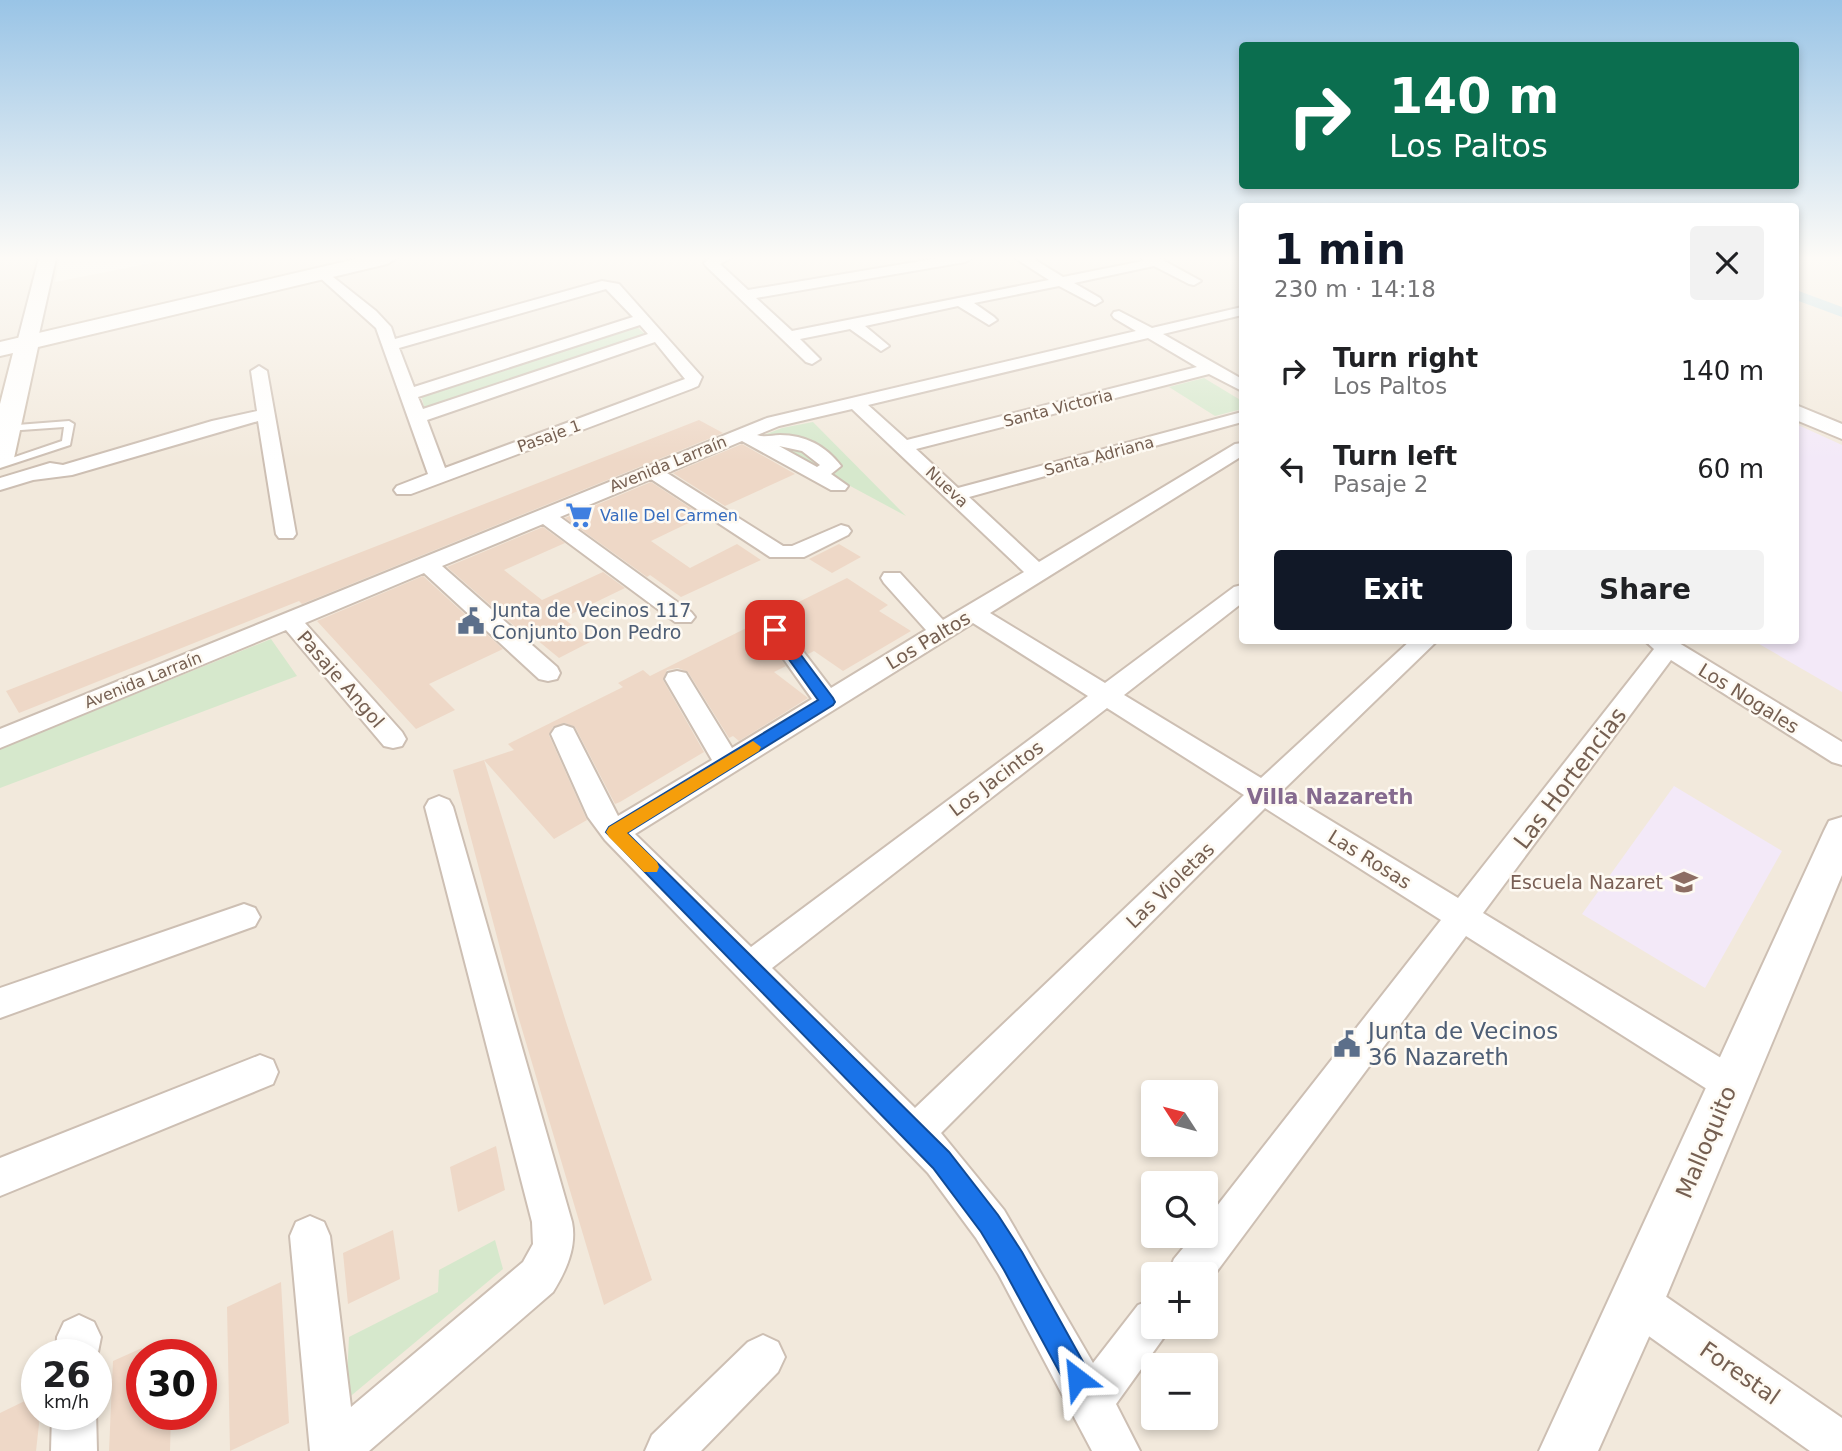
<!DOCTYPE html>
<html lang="en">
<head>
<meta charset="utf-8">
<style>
	:root { --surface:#fff; --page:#f2f2f2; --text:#202124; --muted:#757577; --accent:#111827 }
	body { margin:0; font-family:"DejaVu Sans",sans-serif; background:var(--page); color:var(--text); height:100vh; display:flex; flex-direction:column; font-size:26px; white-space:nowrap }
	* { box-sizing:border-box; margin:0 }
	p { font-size:23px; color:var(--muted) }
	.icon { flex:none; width:38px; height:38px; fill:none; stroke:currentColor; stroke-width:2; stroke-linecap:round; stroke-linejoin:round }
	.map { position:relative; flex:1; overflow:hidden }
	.details { position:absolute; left:1239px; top:203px; width:560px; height:441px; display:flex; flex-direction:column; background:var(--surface); border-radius:7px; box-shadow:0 4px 10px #0003 }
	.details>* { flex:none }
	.hud { position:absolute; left:1239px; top:42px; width:560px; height:147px; border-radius:7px; box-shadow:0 4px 10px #0003; background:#0b6e4f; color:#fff; overflow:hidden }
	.needle { width:46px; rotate:306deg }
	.controls { position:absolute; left:1141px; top:1080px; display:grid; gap:14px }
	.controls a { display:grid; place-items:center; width:77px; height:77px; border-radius:7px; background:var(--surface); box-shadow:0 4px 10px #0003; font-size:35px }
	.speed { position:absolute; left:21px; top:1339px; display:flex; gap:14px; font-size:35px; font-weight:700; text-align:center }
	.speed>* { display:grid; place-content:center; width:91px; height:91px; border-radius:50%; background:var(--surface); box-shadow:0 4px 10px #0003; line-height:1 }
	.speed small { font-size:18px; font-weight:400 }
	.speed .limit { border:10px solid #d22; background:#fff; color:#111 }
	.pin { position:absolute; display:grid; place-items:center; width:60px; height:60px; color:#fff; margin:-30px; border-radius:14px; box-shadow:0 4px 10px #0006 }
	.me { position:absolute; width:77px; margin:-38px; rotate:331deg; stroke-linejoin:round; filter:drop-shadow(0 0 5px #0008) }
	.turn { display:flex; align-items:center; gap:24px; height:147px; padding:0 35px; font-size:32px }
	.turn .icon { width:91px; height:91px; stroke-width:2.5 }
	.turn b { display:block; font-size:49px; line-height:60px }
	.round { display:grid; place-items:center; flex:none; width:74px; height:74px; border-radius:7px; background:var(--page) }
	.summary { display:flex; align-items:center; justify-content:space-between; height:119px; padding:0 35px }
	h1 { font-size:42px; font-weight:700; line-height:52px; color:var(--accent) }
	.button { display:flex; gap:14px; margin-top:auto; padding:14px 35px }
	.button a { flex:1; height:80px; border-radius:7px; background:var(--accent); color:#fff; font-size:28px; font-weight:700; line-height:80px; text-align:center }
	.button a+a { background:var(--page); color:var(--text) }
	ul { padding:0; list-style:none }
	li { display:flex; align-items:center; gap:21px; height:98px; padding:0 35px }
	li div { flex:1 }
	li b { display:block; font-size:26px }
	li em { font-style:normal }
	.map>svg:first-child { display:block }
</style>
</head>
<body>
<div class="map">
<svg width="1842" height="1451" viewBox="0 0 1842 1451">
	<rect width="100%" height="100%" fill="#fbf6ed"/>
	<path fill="#f2e9dc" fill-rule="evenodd" d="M0 258H60L55 282 177 258H1242V640H1796V258H1842V1451H0ZM1153 1092H1206V1144H1153ZM1153 1183H1206V1236H1153ZM1153 1274H1206V1326H1153ZM37 1354H96V1414H37ZM142 1354H201V1414H142ZM1153 1365H1206V1418H1153Z"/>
	<path fill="#f3e9f8" d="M1796 424 1842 445V692L1754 641 1796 640Z
		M1674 786 1782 851 1705 988 1582 914Z"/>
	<path fill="#d6e8cc" d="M628 327H637L646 335 437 406 424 407 421 394Z
		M1204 378 1242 401V409L1215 416 1169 387Z
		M813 422 906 516 759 437 782 428Z
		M271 639 297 676 0 788V749Z
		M495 1240 503 1269 346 1400 349 1337 438 1292 439 1270Z"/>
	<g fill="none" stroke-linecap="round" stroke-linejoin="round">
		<path fill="#c3dde3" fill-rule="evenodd" d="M1796 290 1842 307V317L1796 300Z"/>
	</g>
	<path fill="#eed8c7" d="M699 420 723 433 302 604 299 601 19 713 6 691Z
		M742 444 795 474 725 506 673 473Z
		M651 482 703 516 651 541 690 568 737 544 761 560 681 597 650 575 647 577 565 518Z
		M543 527 565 543 504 570 542 600 603 572 625 588 563 618 592 641 559 658 531 635 527 637 447 567Z
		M839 544 861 557 832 573 809 559Z
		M423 576 503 649 429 684 455 710 416 729 317 621Z
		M847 578 888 605 879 611 911 631 843 671 814 651 808 654 784 622H766L761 632 786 666 774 672 808 698 739 741 733 736 729 738 688 672 678 668 667 670 663 680 704 752 620 802 615 804 575 727 565 723 553 727 549 735 587 820 554 839 484 760 514 750 508 744 623 687 618 683 643 670 650 676Z
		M484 760 566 1022 652 1280 604 1305 516 1009 453 770Z
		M496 1146 505 1190 458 1212 450 1167Z
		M393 1230 400 1279 348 1304 343 1253Z
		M281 1282 289 1423 230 1451 227 1307Z
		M142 1348V1414H171L170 1451H109L113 1361Z
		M37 1395 39 1424 36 1451H0V1413Z"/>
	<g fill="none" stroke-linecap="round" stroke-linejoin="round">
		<defs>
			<path id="service" d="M69 421 74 424 70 445 0 468V462L62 441 64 427 7 431 2 428 4 426Z"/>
			<path id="minor" d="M711 258H731L720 264 748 290 939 258H972L965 262 756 298 792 331 1049 280 1015 258H1032L1063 277 1143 261 1141 258H1159L1201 281 1194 285 1189 284 1154 266 1074 283 1100 298 1102 301 1095 305 1059 286 974 303 994 317 997 320 989 325 958 306 865 326 889 346 881 351 850 329 800 339 820 359 812 364 806 362 706 266 704 263Z
				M323 269 376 311 391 327 395 339 602 281 619 284 702 377 698 386 691 389 411 494H397L394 490 397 486 428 474 376 328 318 276 316 273ZM606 289 633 317 414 387 399 348ZM640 325 648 334 423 409 418 397ZM655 342 685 379 445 468 427 420Z
				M1242 307V315L1163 334 1242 379V391L1209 374 916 449 958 488 1242 412V422L969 497 1039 562 1235 444 1242 443V456L990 613 1105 683 1234 587 1242 585V603L1124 695 1261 778 1411 640H1438L1282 791 1458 898 1654 649 1644 640H1674L1842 742V765L1832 762 1671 660 1483 913 1744 1072 1749 1084 1744 1096 1731 1101 1718 1096 1466 936 1206 1286V1274H1168L1174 1259 1193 1236H1206V1220L1441 920 1265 808 941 1133 1004 1210 1093 1363 1138 1305 1153 1299V1326H1172L1116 1404 1140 1451H1092L999 1275 976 1238 928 1173 605 840 588 817 551 734 555 728 564 725 573 728 618 816 712 760 665 679 668 673 677 671 686 673 732 748 812 699 763 630 767 625 775 623 783 625 831 688 926 630 884 583 881 578 884 573H900L943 620 1024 572 852 409 779 426 757 435C765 438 772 435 780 435 805 435 826 446 841 466L831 474 848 486 845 490H831L742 441 667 473 783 546H792L841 525 848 527 851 531 848 535 804 557H770L651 479 560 517 691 612 695 617 691 622H675L543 524 442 566 557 667 560 673 557 679 548 681 539 679 424 573 305 623 402 732 406 739 402 746 393 748 384 746 286 630 0 748V729L767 418 1136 331 1114 318 1112 315 1114 312 1119 311 1152 328ZM1148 338 1197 367 907 440 868 405ZM779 446 802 451 820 465 817 467ZM973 623 1088 696 751 947 635 834ZM1107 708 1244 795 915 1108 772 968Z
				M259 366 267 371 296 534 293 538H279L276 534 258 421 72 475 33 480 0 490V478L50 463 63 465 212 421 257 411 251 371Z
				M439 796 449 800 453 807 572 1222C577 1247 566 1271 553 1292L369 1451H310L290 1236 296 1222 310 1216 324 1222 330 1236 351 1407 523 1262 533 1244 532 1222 425 807 429 800Z
				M244 904 255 908 260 917 255 926 0 1018V988Z
				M260 1055 273 1060 278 1072 273 1084 0 1196V1158Z
				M1637 1281 1652 1287 1842 1418V1451H1810L1622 1317 1616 1302 1622 1287Z
				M79 1315 94 1322 101 1337 96 1362V1354H56L57 1337 64 1322Z
				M763 1335 778 1342 785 1357 778 1372 701 1451H645L652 1435 748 1342Z
				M96 1411 97 1451H51L52 1414H96Z"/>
			<path id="tertiary" d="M39 258H56L37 343 34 347H20L17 343Z
				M1796 405 1842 424V439L1796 420Z
				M1842 817V875L1656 1321 1598 1451H1539L1824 831 1829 821Z"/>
			<path id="secondary" d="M360 258H397L387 264 38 347 14 458 10 464 0 466V404L13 353 0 356V342Z"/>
		</defs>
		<use href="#service" stroke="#cdbfb3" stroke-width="4"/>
		<use href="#minor" stroke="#cdbfb3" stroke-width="4"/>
		<use href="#tertiary" stroke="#cdbfb3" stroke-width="4"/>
		<use href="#secondary" stroke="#cfc0b1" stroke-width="4"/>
		<use href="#service" fill="#fff" fill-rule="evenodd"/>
		<use href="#minor" fill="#fff" fill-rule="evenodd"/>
		<use href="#tertiary" fill="#fff" fill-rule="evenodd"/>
		<use href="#secondary" fill="#fff" fill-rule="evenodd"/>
	</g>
	<linearGradient id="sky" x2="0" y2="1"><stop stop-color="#99c4e6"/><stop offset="0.56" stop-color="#fdfbf7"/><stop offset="1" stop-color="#fdfbf7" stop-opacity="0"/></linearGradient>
	<rect width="1842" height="461" fill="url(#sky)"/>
	<path fill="#1a73e8" stroke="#114b97" stroke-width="2" d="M775 625 780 627 833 698 835 702 833 705 627 833 949 1152 998 1215 1022 1252 1087 1369 1091 1378 1087 1388 1077 1392 1068 1388 1004 1270 981 1232 933 1168 606 832 609 827 818 700 768 630Z"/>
	<path fill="#f59e0b" d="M753 741 761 747 759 751 627 833 657 862 659 867 657 872H644L609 837 606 832 609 827Z"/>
	<defs>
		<symbol id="supermarket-bare" viewBox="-9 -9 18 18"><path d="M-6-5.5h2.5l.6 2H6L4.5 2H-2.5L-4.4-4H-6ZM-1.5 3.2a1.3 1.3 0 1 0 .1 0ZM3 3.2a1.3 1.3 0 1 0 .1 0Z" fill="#3f7fe0" stroke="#fefaf3" stroke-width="2.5" paint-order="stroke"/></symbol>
		<symbol id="civic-bare" viewBox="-9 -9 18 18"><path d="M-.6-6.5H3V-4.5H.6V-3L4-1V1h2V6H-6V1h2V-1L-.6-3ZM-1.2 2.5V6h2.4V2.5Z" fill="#5c6f8a" stroke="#fefaf3" stroke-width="2.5" paint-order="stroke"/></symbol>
		<symbol id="school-bare" viewBox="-9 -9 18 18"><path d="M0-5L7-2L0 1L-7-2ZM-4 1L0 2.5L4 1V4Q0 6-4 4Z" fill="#8d6e63" stroke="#fefaf3" stroke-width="2.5" paint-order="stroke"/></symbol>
	</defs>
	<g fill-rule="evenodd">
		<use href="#supermarket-bare" x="560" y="496" width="38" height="38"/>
		<use href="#civic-bare" x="452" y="602" width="38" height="38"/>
		<use href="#school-bare" x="1665" y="863" width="38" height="38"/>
		<use href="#civic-bare" x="1328" y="1025" width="38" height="38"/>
	</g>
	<g text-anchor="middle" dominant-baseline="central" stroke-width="5" stroke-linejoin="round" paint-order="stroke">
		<g font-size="16" fill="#755f51" stroke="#fefaf3">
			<text transform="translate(1058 408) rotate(-14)">Santa Victoria</text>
			<text transform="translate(549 436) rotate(-20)">Pasaje 1</text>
			<text transform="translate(1099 456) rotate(-15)">Santa Adriana</text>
			<text transform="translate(668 464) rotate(-22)">Avenida Larraín</text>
			<text transform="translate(947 487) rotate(43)">Nueva</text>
			<text transform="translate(143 680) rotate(-22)">Avenida Larraín</text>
		</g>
		<g font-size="16" fill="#366cbe" stroke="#fefaf3" text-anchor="start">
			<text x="600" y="515">Valle Del Carmen</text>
		</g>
		<g font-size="19" fill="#4e5e75" stroke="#fefaf3" text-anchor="start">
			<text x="492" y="610">Junta de Vecinos 117<tspan x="492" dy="22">Conjunto Don Pedro</tspan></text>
		</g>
		<g font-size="19" fill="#755f51" stroke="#fefaf3">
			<text transform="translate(928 640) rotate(-31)">Los Paltos</text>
			<text transform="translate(341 679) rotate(49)">Pasaje Angol</text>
			<text transform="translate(1749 698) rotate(32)">Los Nogales</text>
			<text transform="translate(996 778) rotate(-37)">Los Jacintos</text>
			<text transform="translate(1370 859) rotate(32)">Las Rosas</text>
			<text transform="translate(1170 885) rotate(-44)">Las Violetas</text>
		</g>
		<g font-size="19" fill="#785e54" stroke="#fefaf3" text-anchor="end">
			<text x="1663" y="882">Escuela Nazaret</text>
		</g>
		<g font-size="21" font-weight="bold" fill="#856a8f" stroke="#fefaf3">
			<text x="1330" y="797">Villa Nazareth</text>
		</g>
		<g font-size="23" fill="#755f51" stroke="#fefaf3">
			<text transform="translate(1570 778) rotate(-53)">Las Hortencias</text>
			<text transform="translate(1706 1142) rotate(-67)">Malloquito</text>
			<text transform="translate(1740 1373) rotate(35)">Forestal</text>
		</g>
		<g font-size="23" fill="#4e5e75" stroke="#fefaf3" text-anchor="start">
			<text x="1368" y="1031">Junta de Vecinos<tspan x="1368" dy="26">36 Nazareth</tspan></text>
		</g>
	</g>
</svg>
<div class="controls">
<a><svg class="needle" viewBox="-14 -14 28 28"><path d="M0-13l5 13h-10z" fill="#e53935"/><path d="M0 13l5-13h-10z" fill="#757577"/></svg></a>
<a><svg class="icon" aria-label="search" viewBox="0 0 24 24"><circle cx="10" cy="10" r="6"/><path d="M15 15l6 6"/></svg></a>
<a>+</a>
<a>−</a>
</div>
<div class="speed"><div>26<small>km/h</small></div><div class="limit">30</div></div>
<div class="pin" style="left:775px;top:630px;background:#d93025"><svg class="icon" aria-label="arrive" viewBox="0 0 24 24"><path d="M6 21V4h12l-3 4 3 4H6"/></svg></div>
<svg class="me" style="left:1077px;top:1378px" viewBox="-20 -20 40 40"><path d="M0-17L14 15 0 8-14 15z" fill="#1a73e8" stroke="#fff" stroke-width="4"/></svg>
<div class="hud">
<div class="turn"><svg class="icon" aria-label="right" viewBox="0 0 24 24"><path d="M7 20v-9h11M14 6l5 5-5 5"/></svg><div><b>140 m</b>Los Paltos</div></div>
</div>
<section class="details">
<div class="summary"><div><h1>1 min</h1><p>230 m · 14:18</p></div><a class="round"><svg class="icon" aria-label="close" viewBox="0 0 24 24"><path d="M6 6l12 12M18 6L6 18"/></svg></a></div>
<ul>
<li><svg class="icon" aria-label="right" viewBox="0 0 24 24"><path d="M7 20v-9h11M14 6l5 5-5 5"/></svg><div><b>Turn right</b><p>Los Paltos</p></div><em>140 m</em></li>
<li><svg class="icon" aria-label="left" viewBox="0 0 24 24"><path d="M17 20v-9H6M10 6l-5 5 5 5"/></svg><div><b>Turn left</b><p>Pasaje 2</p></div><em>60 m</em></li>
</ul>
<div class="button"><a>Exit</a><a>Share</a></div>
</section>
</div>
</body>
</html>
